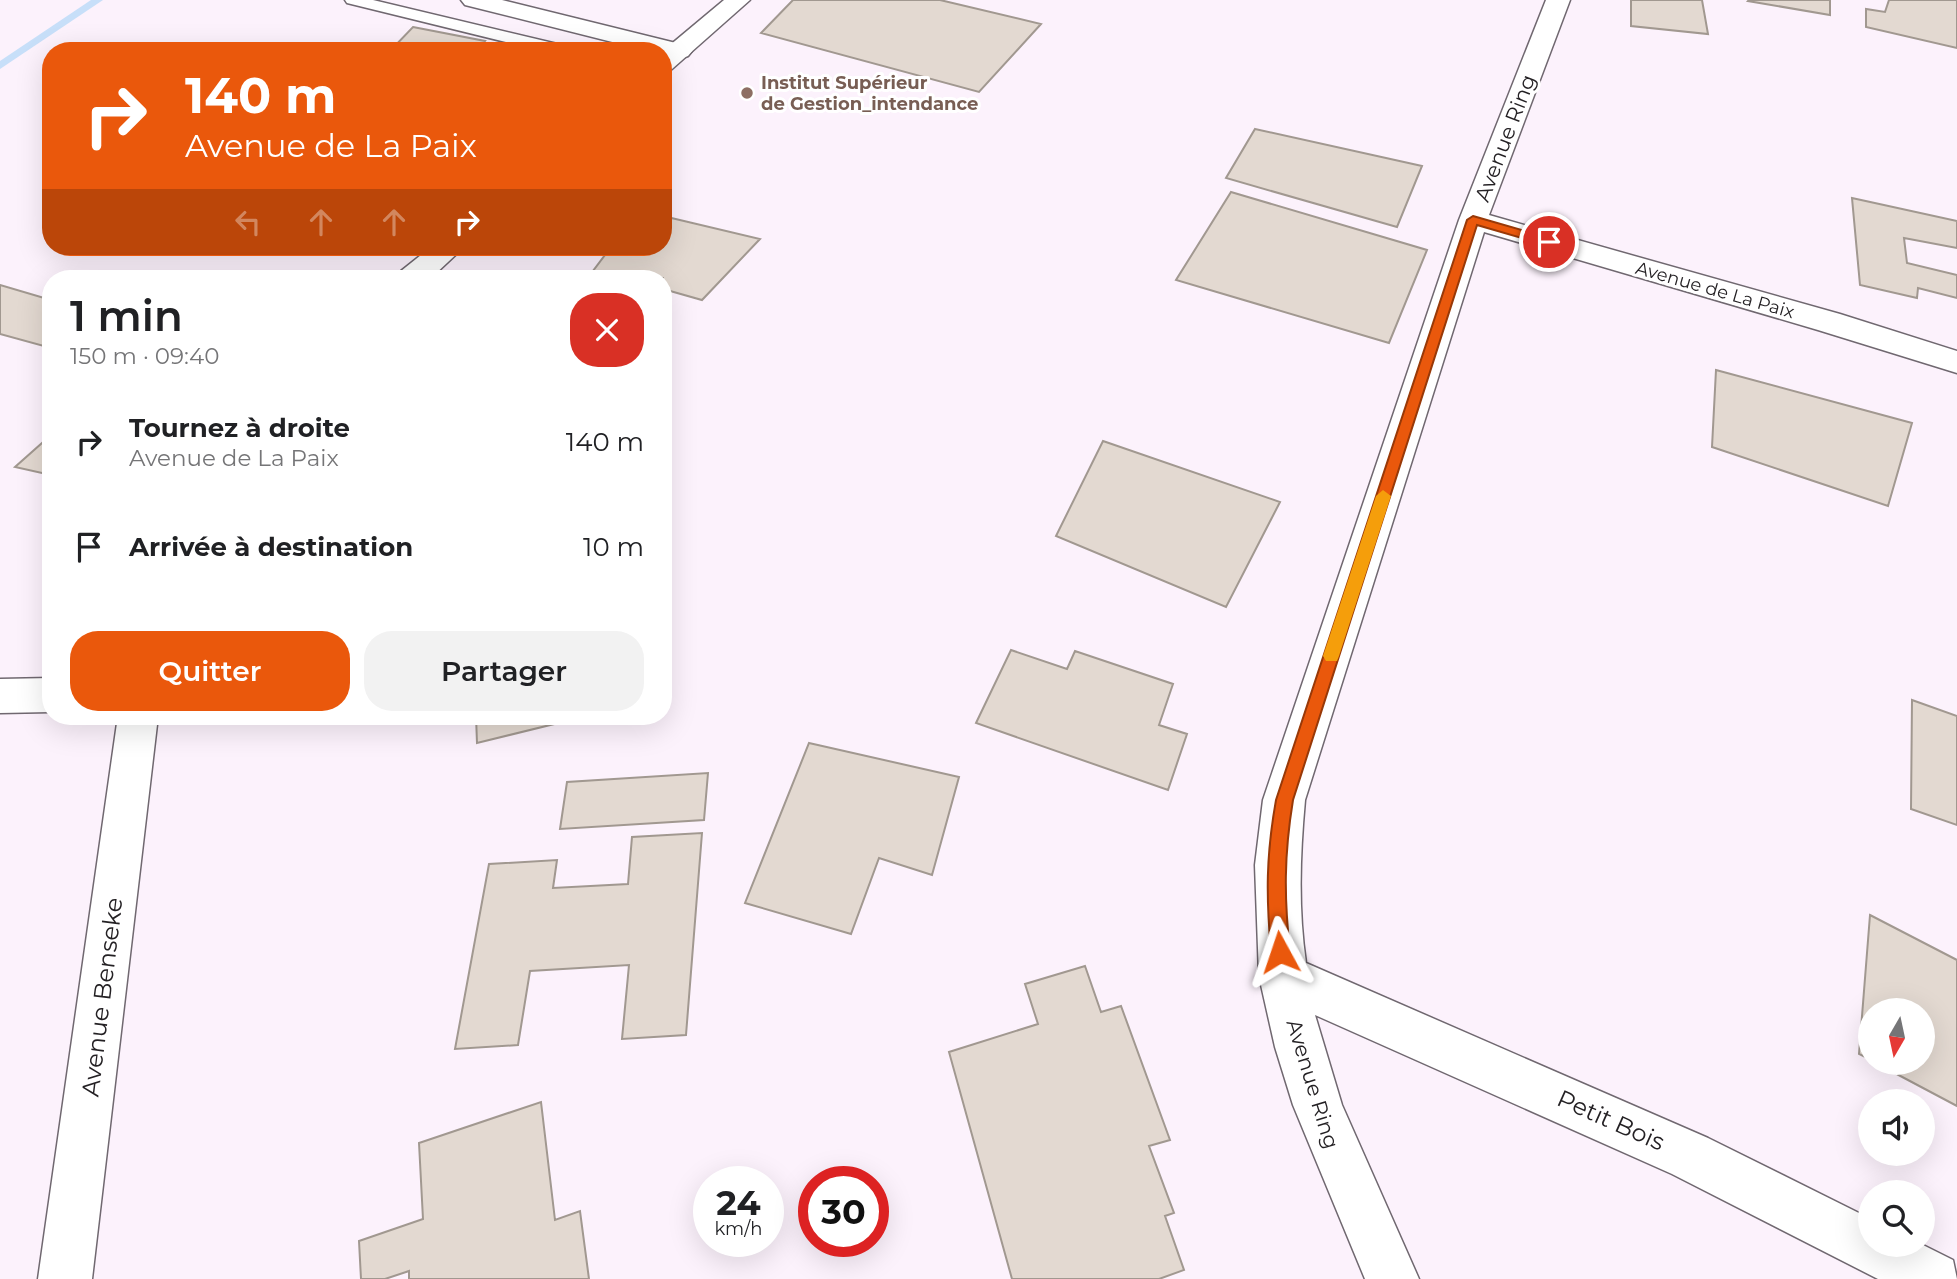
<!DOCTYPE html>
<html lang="fr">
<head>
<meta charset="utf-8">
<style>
	:root { --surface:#fff; --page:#f2f2f2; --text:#202124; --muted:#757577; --accent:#ea580c }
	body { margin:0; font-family:Montserrat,sans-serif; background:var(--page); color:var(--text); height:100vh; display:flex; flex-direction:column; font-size:26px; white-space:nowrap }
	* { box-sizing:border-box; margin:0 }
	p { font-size:23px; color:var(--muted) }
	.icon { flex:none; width:38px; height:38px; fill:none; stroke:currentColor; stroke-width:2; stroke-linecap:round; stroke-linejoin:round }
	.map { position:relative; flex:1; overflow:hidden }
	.side { position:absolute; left:42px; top:270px; width:630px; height:455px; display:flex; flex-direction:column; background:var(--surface); border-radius:28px; box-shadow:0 7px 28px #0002 }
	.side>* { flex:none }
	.guide { position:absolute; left:42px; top:42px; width:630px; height:214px; border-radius:28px; box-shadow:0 7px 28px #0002; background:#ea580c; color:#fff; overflow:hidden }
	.needle { width:46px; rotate:189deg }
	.fabs { position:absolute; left:1858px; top:998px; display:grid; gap:14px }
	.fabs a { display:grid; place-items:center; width:77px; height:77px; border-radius:50%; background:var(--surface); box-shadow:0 7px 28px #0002; font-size:35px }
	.speed { position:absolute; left:693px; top:1166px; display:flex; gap:14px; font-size:35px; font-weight:700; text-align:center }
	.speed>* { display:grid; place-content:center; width:91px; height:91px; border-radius:50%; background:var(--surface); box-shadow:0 7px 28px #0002; line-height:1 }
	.speed small { font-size:18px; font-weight:400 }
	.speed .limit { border:10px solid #d22; background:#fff; color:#111 }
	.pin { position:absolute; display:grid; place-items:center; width:60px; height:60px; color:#fff; margin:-30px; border:4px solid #fff; border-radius:50%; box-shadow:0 2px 7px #0007 }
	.me { position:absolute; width:77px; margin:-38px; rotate:355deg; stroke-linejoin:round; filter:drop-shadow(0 0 5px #0008) }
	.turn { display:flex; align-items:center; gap:24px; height:147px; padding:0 28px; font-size:32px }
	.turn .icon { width:91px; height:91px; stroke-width:2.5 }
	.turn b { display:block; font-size:49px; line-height:60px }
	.lanes { display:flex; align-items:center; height:66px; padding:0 28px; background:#0003; justify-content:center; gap:35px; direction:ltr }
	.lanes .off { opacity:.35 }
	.round { display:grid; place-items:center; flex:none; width:74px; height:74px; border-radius:28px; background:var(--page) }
	.headline { display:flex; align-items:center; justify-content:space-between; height:119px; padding:0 28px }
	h1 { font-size:42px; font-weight:600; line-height:52px }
	.cta { display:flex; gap:14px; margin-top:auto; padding:14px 28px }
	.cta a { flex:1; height:80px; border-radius:28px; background:var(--accent); color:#fff; font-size:28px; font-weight:600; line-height:80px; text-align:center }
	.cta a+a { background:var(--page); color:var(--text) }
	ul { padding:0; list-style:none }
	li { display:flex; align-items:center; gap:21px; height:105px; padding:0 28px }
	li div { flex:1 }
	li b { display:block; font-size:26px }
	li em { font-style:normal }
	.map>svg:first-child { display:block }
</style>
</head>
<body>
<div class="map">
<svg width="1957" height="1279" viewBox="0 0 1957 1279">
	<rect width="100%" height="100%" fill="#fcf2fc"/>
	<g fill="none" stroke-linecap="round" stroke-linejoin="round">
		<path fill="#c7dff9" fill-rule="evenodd" d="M91 0H103L0 69V61Z"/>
	</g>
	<path fill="#e3d9d1" stroke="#a19890" stroke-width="2" d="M793 0H940L1041 24 979 92 761 33Z
		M1631 0H1702L1708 34 1631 26Z
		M1830 0V15L1748 1 1749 0Z
		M1889 0H1957V48L1866 27V9L1885 12Z
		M413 27 485 41 476 51H390Z
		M1255 129 1422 166 1397 227 1226 178Z
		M1231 192 1427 250 1389 343 1176 280Z
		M1852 198 1957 221V248L1904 238 1907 263 1957 275V298L1918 288 1917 298 1860 285Z
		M663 216 760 239 702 300 663 289V278H621L593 271 611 247H663Z
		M0 285 51 300V348L0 334Z
		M1716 370 1912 423 1888 506 1712 447Z
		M51 435V475L15 467Z
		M1103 441 1280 502 1226 607 1056 536Z
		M1011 650 1067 669 1075 651 1173 684 1159 725 1187 734 1168 790 976 723Z
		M1912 700 1957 716V825L1911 809Z
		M476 716H587L477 743Z
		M809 743 959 777 932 875 879 858 851 934 745 903Z
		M708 773 704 820 560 829 567 782Z
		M702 833 686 1035 622 1039 629 965 530 971 518 1045 455 1049 489 864 557 860 553 888 628 884 632 837Z
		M1870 915 1957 960V1106L1874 1062H1923V1010H1871V1060L1859 1054Z
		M1085 966 1101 1012 1121 1006 1170 1140 1149 1146 1174 1213 1165 1216 1184 1270 1159 1279H1012L949 1052 1038 1024 1025 984Z
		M541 1102 555 1220 580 1211 589 1279H409V1271L385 1279H361L359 1241 423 1219 419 1143Z"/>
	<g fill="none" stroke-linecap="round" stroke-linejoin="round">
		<defs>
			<path id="service" d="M345 0H373L570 47 572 51H542L347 3Z"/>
			<path id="minor" d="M461 0H502L688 46 692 51 688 56 679 59 663 55V51H648L465 5Z
				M1546 0H1570L1489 215 1840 314 1957 351V373L1818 330 1484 232 1305 800C1300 855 1298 908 1306 963L1708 1138 1871 1219V1244H1921L1953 1260 1957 1279H1878L1672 1174 1315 1015 1342 1105 1419 1279H1365L1293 1105 1275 1047 1259 976 1255 865 1263 800 1459 220Z
				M51 678V712L0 713V679Z"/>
			<path id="tertiary" d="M724 0H750L672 69 663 72V51Z
				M431 247H464L431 278H397L401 271Z
				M118 716H158L92 1279H38Z"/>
		</defs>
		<use href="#service" stroke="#706870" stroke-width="3"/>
		<use href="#minor" stroke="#706870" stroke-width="3"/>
		<use href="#tertiary" stroke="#706870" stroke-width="3"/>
		<use href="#service" fill="#fff" fill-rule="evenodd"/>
		<use href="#minor" fill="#fff" fill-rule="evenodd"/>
		<use href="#tertiary" fill="#fff" fill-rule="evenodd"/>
	</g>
	<path fill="#ea580c" stroke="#983908" stroke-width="2" d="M1473 216 1553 239 1555 242 1549 246 1477 225 1293 800C1284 855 1284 897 1290 952L1287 958 1280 961 1273 958 1271 952C1266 896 1266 856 1276 800L1467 220Z"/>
	<path fill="#f59e0b" d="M1383 490 1391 496 1339 656 1337 661H1326L1323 656 1376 496Z"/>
	<circle fill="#8d6e63" stroke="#fff" stroke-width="2.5" cx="747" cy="93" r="7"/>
	<g text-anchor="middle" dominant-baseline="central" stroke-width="6" stroke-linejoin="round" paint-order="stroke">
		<g font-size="18" font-weight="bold" fill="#785e54" stroke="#fff" text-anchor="start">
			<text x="761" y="83">Institut Supérieur<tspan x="761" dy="21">de Gestion_intendance</tspan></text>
		</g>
		<g font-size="18" fill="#242124" stroke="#fff">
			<text transform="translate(1715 290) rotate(16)">Avenue de La Paix</text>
		</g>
		<g font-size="21" fill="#242124" stroke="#fff">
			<text transform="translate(1505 138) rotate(-69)">Avenue Ring</text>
			<text transform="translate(1313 1084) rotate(73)">Avenue Ring</text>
		</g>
		<g font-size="24" fill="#242124" stroke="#fff">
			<text transform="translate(102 997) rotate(-83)">Avenue Benseke</text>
			<text transform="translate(1611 1120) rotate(24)">Petit Bois</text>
		</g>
	</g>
</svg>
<div class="fabs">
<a><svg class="needle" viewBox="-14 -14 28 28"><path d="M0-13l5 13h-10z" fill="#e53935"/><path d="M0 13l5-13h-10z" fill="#757577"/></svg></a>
<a><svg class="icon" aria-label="sound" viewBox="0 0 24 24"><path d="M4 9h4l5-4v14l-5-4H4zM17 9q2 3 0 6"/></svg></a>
<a><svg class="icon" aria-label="search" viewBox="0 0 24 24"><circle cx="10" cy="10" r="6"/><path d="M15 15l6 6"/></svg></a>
</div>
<div class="speed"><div>24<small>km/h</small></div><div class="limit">30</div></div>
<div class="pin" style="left:1549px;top:242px;background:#d93025"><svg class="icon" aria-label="arrive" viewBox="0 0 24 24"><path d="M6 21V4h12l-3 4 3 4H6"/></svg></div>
<svg class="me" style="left:1280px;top:952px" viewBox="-20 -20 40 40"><path d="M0-17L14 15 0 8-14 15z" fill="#ea580c" stroke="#fff" stroke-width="4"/></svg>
<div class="guide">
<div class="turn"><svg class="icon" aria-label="right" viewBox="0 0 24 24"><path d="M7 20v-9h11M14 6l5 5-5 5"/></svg><div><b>140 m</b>Avenue de La Paix</div></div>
<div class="lanes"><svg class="icon off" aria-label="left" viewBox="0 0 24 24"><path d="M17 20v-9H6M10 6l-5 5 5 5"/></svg><svg class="icon off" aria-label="ahead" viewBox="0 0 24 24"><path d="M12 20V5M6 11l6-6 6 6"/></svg><svg class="icon off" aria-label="ahead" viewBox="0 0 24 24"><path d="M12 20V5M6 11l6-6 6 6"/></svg><svg class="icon" aria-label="right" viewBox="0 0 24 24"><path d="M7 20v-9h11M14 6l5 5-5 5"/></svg></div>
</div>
<section class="side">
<div class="headline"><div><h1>1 min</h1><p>150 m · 09:40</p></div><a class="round" style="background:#d93025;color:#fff"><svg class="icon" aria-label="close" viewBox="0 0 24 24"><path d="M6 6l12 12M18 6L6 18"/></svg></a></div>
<ul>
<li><svg class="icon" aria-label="right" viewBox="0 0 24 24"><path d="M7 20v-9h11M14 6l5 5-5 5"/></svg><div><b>Tournez à droite</b><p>Avenue de La Paix</p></div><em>140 m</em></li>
<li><svg class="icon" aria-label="arrive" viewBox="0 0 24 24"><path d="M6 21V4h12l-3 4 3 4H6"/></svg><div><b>Arrivée à destination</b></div><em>10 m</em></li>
</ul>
<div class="cta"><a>Quitter</a><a>Partager</a></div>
</section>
</div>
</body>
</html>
